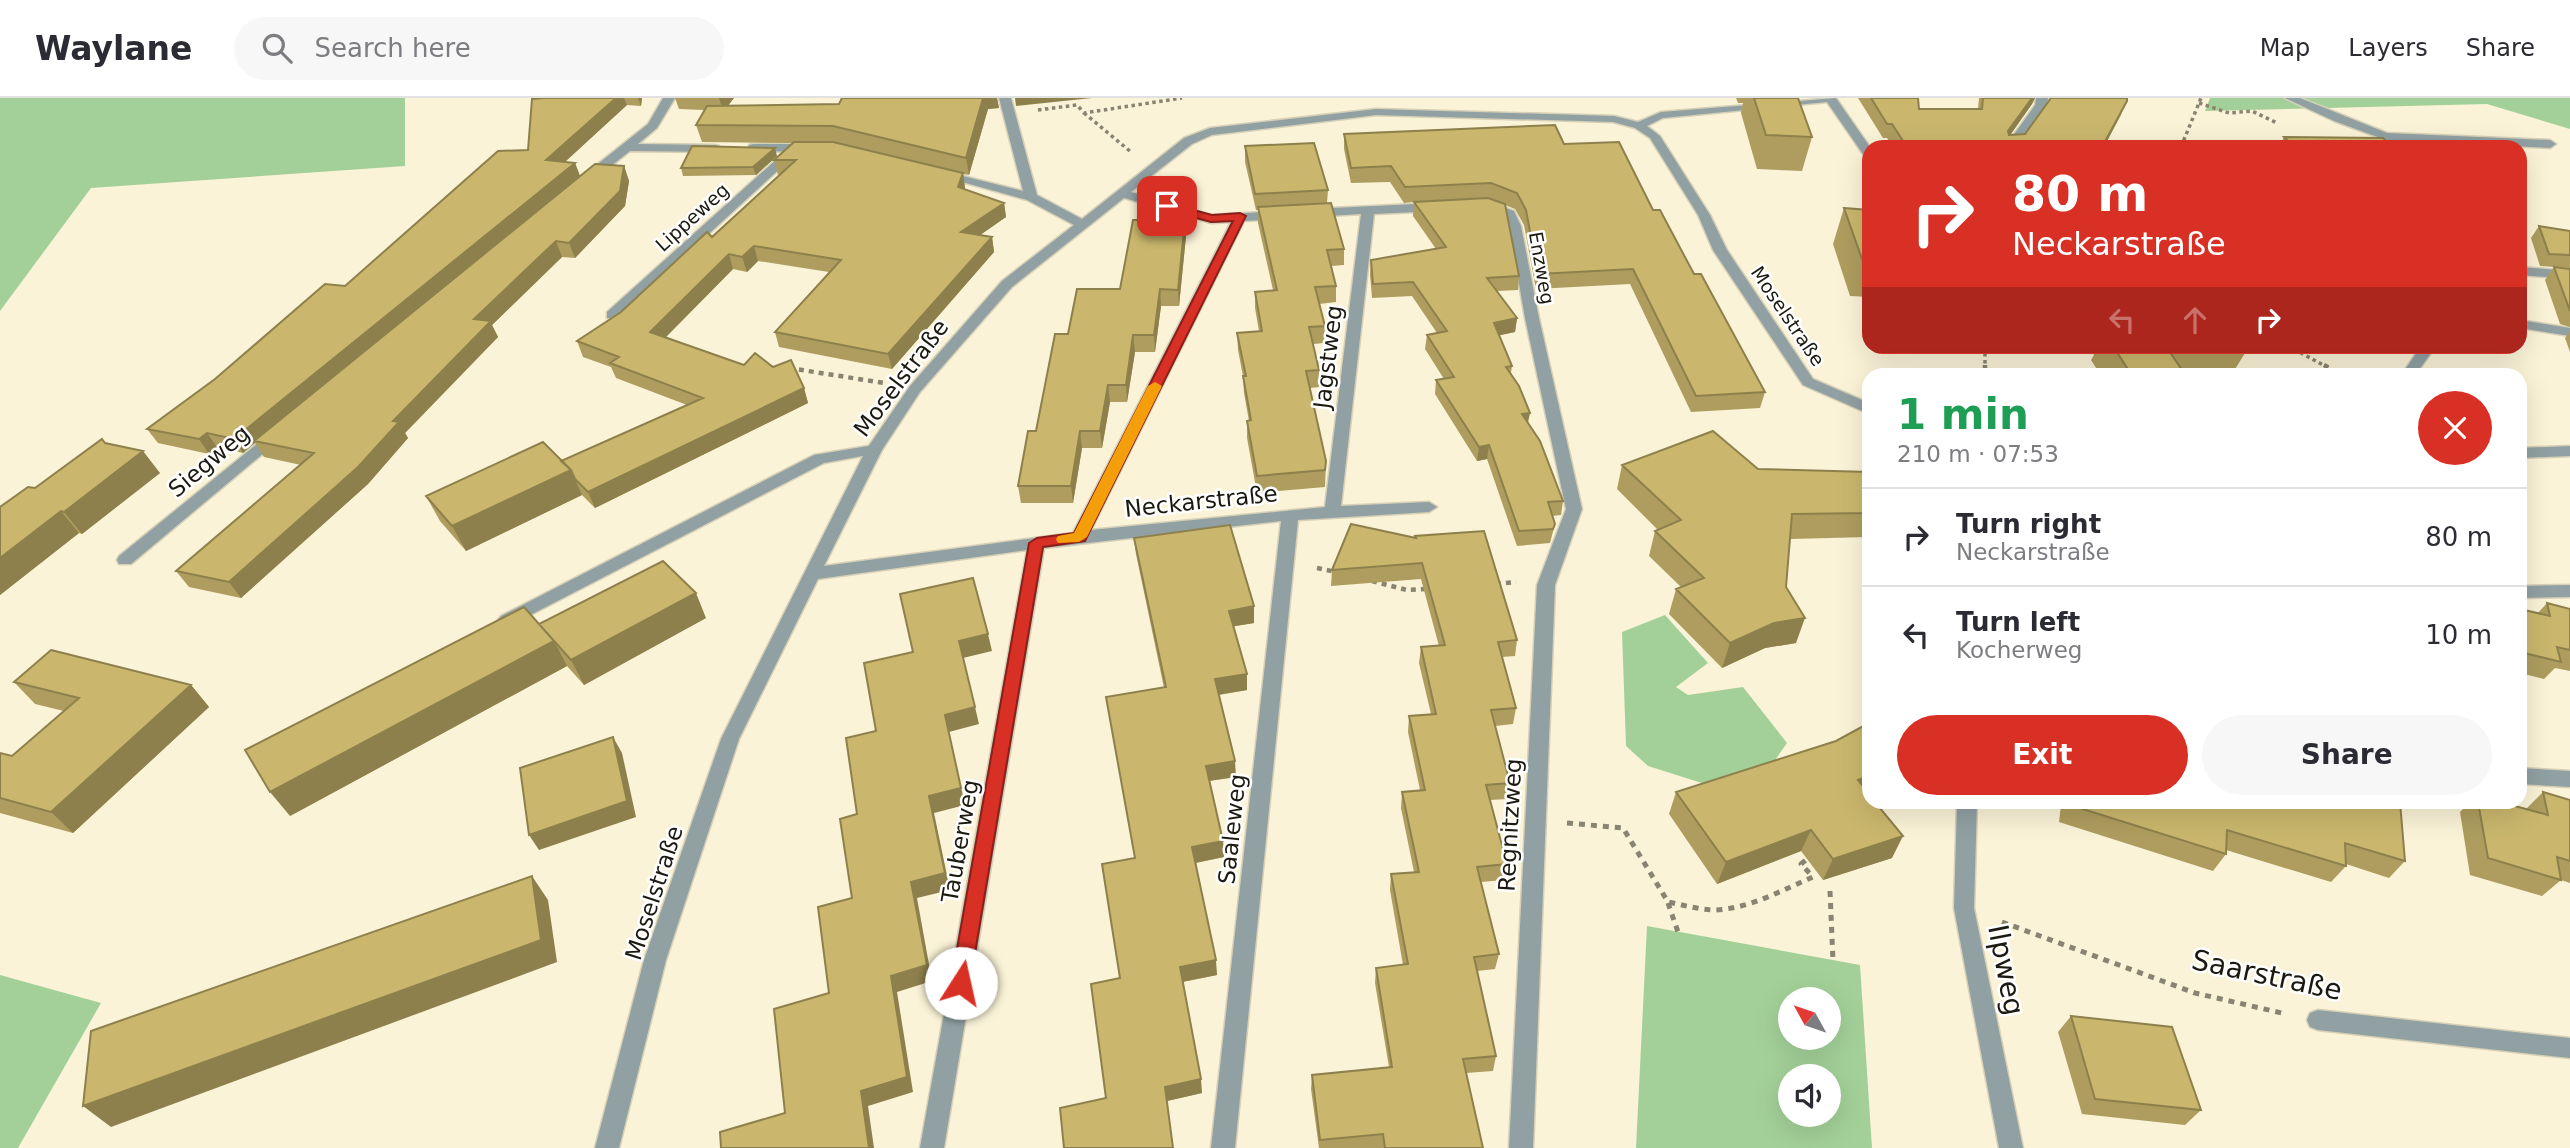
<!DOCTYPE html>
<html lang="en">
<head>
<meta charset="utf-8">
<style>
	:root { --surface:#fff; --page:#f7f7f7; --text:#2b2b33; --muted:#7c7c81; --line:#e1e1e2; --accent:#d93025 }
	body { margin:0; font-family:"DejaVu Sans",sans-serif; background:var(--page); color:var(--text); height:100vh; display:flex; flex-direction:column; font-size:26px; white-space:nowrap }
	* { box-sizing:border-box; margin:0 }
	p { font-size:23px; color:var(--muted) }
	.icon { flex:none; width:38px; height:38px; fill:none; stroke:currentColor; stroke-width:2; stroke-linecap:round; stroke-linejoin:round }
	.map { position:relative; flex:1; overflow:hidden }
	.panel { position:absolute; left:1862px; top:270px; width:665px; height:441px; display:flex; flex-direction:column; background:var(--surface); border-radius:21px; box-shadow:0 7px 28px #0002 }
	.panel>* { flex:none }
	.hud { position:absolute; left:1862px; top:42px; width:665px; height:214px; border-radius:21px; box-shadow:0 7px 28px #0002; background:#d93025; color:#fff; overflow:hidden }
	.needle { width:46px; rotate:310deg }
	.controls { position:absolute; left:1778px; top:889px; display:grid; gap:14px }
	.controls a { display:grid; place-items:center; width:63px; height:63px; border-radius:50%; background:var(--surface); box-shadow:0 7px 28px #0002; font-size:35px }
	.pin { position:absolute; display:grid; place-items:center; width:60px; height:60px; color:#fff; margin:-30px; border-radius:14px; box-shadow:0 4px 10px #0006 }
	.me { position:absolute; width:77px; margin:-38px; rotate:10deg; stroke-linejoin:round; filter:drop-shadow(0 0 5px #0008) }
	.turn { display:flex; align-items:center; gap:24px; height:147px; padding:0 35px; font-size:32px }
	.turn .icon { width:91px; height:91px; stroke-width:2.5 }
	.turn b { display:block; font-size:49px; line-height:60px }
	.lanes { display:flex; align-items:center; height:66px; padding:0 35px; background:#0003; justify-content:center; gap:35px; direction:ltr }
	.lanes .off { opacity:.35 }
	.round { display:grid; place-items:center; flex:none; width:74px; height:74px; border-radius:37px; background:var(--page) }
	.overview { display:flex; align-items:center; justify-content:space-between; height:119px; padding:0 35px }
	h1 { font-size:42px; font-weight:800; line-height:52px; color:#1e9e55 }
	.button { display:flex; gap:14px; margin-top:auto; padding:14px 35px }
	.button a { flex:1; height:80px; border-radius:42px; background:var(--accent); color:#fff; font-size:28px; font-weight:800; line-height:80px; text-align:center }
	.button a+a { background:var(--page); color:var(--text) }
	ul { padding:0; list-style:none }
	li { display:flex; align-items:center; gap:21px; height:98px; padding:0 35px; border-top:2px solid var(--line) }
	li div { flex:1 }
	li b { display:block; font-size:26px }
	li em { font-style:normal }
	header { display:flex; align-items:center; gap:42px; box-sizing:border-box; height:98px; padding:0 35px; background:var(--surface); border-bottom:2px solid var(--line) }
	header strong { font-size:33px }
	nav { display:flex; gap:38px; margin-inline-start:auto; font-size:24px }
	.search { width:490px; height:63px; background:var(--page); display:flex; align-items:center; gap:18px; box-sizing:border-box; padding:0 24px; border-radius:38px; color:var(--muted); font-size:26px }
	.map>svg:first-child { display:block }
</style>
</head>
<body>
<header>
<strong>Waylane</strong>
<div class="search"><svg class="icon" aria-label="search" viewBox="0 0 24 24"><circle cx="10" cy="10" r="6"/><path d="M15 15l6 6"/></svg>Search here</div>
<nav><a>Map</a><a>Layers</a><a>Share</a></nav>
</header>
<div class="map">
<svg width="2570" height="1050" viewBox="0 0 2570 1050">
	<rect width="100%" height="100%" fill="#faf3d7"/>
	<path fill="#a3d098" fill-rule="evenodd" d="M0 0H405V68L91 90 0 213Z
		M2210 0H2570V31L2487 6 2205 13Z
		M1665 517 1708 565 1676 589 1688 597 1743 589 1787 645 1770 669 1705 686 1648 668 1626 648 1622 534Z
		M1647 828 1860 867 1872 1050H1636ZM1829 901V940H1790V901ZM1829 978V1017H1790V978Z
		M0 877 101 905 18 1050H0Z"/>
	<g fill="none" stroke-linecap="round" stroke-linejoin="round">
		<defs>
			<path id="lane" d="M2285 0H2300L2387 35 2550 42 2556 46 2550 50 2386 42 2334 23Z
				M788 51 798 54 617 220H607V214Z
				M874 347 882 352 879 355 824 365 513 526H501L498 522 501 518 814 357Z"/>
			<path id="street" d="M663 0H675L657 30 638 46 715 47 719 48V54L630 53 592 83H584V77L648 26Z
				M999 0H1011L1037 97 1082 121 1184 40 1210 30 1376 11 1614 18 1638 24 1661 14 1836 0 1870 49 1869 60 1865 59 1827 4 1663 20 1647 28 1660 38 1710 117 1727 152 1813 281 1869 305V316L1803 287 1713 152 1698 117 1650 40 1635 30 1613 24 1376 17 1212 37 1192 46 1131 94 1211 117 1280 113 1286 117 1280 121 1244 123 1091 432 1325 409 1361 116 1311 119 1305 115 1311 111 1437 105 1443 109 1437 113 1374 116 1341 408 1429 404 1437 409 1429 414 1298 422 1235 1050H1211L1281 423 1044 450 944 1050H920L1027 452 818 481 739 641 666 862 619 1050H595L644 862 721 641 866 352 910 288 1002 183 1074 127 1027 102 937 77 943 73 1023 93ZM1124 100 1211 125 1231 124 1073 435 824 468 882 352 920 294 1012 189Z
				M2036 0H2048L2047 7 2017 49H2005L2035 7Z
				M753 46H809L815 50 809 54 749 53V47Z
				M1486 103 1514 113 1521 128 1539 220 1582 411 1555 487 1533 1050H1509L1537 487 1566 411 1525 220 1509 128 1505 118 1482 110 1480 107Z
				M2520 169 2570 173V181L2520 177Z
				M2520 222 2570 230V238L2520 230Z
				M2421 248H2436L2416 276H2402Z
				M278 331 283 333 286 336 283 339 131 466H119L117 462 119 458 273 333Z
				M2570 348V358L2520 360V350Z
				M2570 487V499L2520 500V488Z
				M2520 670 2570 673V689L2520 686Z
				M1957 704H1977L1974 810 2023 1050H1999L1954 810Z
				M2318 912 2570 940V960L2318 932 2310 929 2307 922 2310 915Z"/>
		</defs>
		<use href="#lane" stroke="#d6d0b7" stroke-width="3"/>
		<use href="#street" stroke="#d6d0b7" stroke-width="3"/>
		<path stroke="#888471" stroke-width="3.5" stroke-dasharray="3.5 3.5" stroke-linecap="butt" d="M2199 5 2229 15 2252 13 2277 25
			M1038 12 1077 7 1084 15 1182 0
			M1084 15 1131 54
			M2181 49 2201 0
			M1985 248V269
			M2288 248 2327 269"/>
		<path stroke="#888471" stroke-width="4.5" stroke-dasharray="5 5" stroke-linecap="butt" d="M1985 267V276
			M2324 267 2340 276
			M789 270 884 285
			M1317 470 1336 474
			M1372 483 1407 492 1428 491
			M1496 486 1516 484"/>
		<path stroke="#888471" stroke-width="5" stroke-dasharray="6 6" stroke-linecap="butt" d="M1567 725 1623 730 1668 804C1683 807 1697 811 1712 812 1747 812 1782 792 1813 779L1801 766 1807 761
			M1830 793 1833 863
			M1668 805 1678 834
			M2002 824 2195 895 2286 916"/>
		<use href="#lane" fill="#91a0a3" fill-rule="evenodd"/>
		<use href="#street" fill="#91a0a3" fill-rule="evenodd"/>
	</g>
	<path fill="#ae9d5e" d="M544 0H642L641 8 627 7 564 64 575 65 580 78 624 68 629 83 625 108 575 160 562 159 492 227 498 239 405 335 408 340 368 386 241 500 189 489 176 473 301 367 264 359 255 345 243 355 217 349 209 356 158 345 147 331 345 188 528 52Z
		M675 0H734L728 8 839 6 842 0H997L999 10 988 11 969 77 963 76 965 91 1004 105 1006 119 980 137 992 139 994 154 892 271 779 249 775 234 829 174 758 163 747 174 733 171 666 239 744 267 773 269 804 290 808 305 595 410 582 397 466 453 440 423 426 398 561 363 687 307 616 280 611 269 583 259 577 243 621 214 712 139 780 76 778 77 774 62 793 45 702 44 696 27 704 12 679 11Z
		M1736 0H1798L1812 39 1802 73 1757 71 1741 15 1743 5H1738Z
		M1858 0H1918L1919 11H1978L1979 0H2035L2032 6 2011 36H2025L2050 0H2127L2121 17 2104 49H1893L1887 40H1883Z
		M1344 36 1564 46 1653 112 1694 176 1765 294 1760 310 1691 314 1630 186 1536 191 1524 127 1515 111 1505 107 1519 178 1518 192 1497 193 1517 220 1515 234 1499 237 1512 268 1511 275 1528 324 1563 403 1561 417 1552 418 1555 426 1550 445 1517 448 1487 361 1477 363 1435 296 1436 282 1444 281 1425 251 1427 237 1437 235 1412 198 1372 200 1370 176 1371 162 1436 151 1413 118 1414 104 1404 105 1390 84 1351 85 1344 51Z
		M2284 39 2392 49H2279Z
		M1245 48 1328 92 1327 105 1344 151V167L1331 168 1336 188V204L1319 206 1325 228 1324 245 1313 246 1319 272V289L1310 290 1326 363 1325 389 1257 395 1247 340V323H1249L1244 295 1243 278 1238 252 1237 235 1259 233 1255 210V194L1273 192 1258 125V112H1256L1245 64Z
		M777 58 756 77 683 78 681 70Z
		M1844 110 1869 112V199L1850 198 1833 146Z
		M2539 128 2570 133V170L2540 168 2531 140Z
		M1186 138 1179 208H1161L1155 254H1135L1127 304H1110L1102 350H1082L1073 405H1021L1018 388 1068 236 1120 191Z
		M2554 169 2570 171V229L2560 226 2545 182Z
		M2570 233V254L2565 240Z
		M2088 248H2240L2245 255 2232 276H2100L2091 262 2094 257Z
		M105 345 160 375 82 436 79 435 0 497V409L35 390Z
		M1622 367 1869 374V439L1790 441 1786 489 1796 545 1765 550 1722 570 1669 516 1676 491 1681 489 1649 458 1655 433 1658 432 1617 391Z
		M1415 438 1517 542 1515 558 1502 559 1516 610 1513 626 1495 628 1510 685 1507 701 1490 702 1507 766 1504 782 1481 784 1499 856 1495 871 1477 873 1496 958 1493 973 1466 975 1483 1050H1319L1311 991 1312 977 1389 969 1375 885 1376 870 1403 867 1390 792 1391 776 1414 774 1401 710 1402 694 1420 692 1408 634 1409 618 1431 616 1419 565 1421 549 1439 548 1421 481 1331 488 1332 472 1415 440Z
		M1134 440 1254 508V525L1234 528 1247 576V592L1219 597 1236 679 1210 683 1223 743 1224 759 1196 765 1217 877 1183 884 1202 995 1167 1003 1106 1000 1135 760 1106 599 1164 590 1136 456Z
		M2547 505 2570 511V573L2555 570 2544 581 2520 575V511L2538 515Z
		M706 520 584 587 567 568 290 718 540 526Z
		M14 584 191 587 209 609 73 735 0 715V655L12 658 64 613 35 606Z
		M1676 694 1869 704 1892 760 1823 782 1801 753 1717 786 1669 716Z
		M2543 694 2570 702V785L2561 782 2542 798 2470 777 2460 714 2470 704H2500L2526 711Z
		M2049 704H2398L2405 763 2389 780 2346 766V768L2331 784 2226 752V756L2213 773 2059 724 2061 707Z
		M2071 918 2201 1012 2185 1027 2082 1016 2058 934Z"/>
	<path fill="#8d804c" d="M616 0H624L627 7 552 76 546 62Z
		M638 0H642L641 8Z
		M719 0H734L723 13Z
		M983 0H997L999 10 988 11 969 77 966 60Z
		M1015 0H1092L1016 8Z
		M2032 0H2035L2032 6 2003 47 2008 33Z
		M2127 3 2104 49H2102Z
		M775 50 777 58 756 77 753 69Z
		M575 65 580 78 254 343 255 345 243 355 234 341Z
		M624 68 629 83 625 108 575 160 569 145Z
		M963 75 965 90 960 103 958 89Z
		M1004 105 1006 119 963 149 961 134Z
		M1185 122 1186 138 1179 208 1178 192Z
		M992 139 994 154 892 271 888 256Z
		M556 143 562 159 492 227 498 239 405 335 408 340 368 386 241 500 229 484 393 323 474 221Z
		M754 148 758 163 747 174 742 159Z
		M729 156 733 171 656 249 650 234Z
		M1160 191 1161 208 1155 254 1154 237Z
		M1517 220 1515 234 1492 239 1494 225Z
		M1133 237 1135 254 1127 304 1126 287Z
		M1108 287 1110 304 1102 350 1100 333Z
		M804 290 808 305 595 410 588 394Z
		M1530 315 1527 329 1522 316Z
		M1080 333 1082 350 1073 405 1071 388Z
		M207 335 217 349 209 356 199 341Z
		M1489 347 1487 361 1477 363 1479 349Z
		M143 353 160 375 82 436 64 414Z
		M571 372 582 397 466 453 452 428Z
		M61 413 79 435 0 497V460Z
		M696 495 706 520 584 587 571 562Z
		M1254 508V525L1230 529 1229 513Z
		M1805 520 1796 545 1765 550 1722 570 1730 545 1774 525Z
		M988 536 992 553 963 560 959 543Z
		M554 543 567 568 290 718 270 694Z
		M1247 576V592L1216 597 1215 581Z
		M191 587 209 609 73 735 51 714Z
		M975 609 979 626 949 634 965 707 934 715 950 792 917 800 932 883 897 894 913 994 868 1008 874 1050H869L861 993 891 878 911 784 945 617Z
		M613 639 622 655 636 719 539 752 529 737Z
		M1235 663 1236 679 1207 683 1206 668Z
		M1869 678V696L1858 682Z
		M1811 732 1801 753 1717 786 1726 764Z
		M1903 738 1892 760 1823 782 1833 761Z
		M1223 743 1224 759 1194 765 1192 749Z
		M532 778 548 802 557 864 111 1029 83 1008Z
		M1216 862 1217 877 1181 884 1180 869Z
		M1201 981 1202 995 1167 1003 1165 989Z"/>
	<path fill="#cab76d" stroke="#8d804c" stroke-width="2" d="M544 0H616L546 62 575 65 234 341 207 335 199 341 147 331 215 281 325 186 345 188 498 53 528 52 532 1Z
		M842 0H983L966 60 833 28 696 27 707 8 839 6Z
		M1754 0H1798L1812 39 1766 37Z
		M1871 0H1918L1919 11H1982L1983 0H2032L2008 33 2009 37 2025 36 2051 0H2127V3L2102 49H1907L1892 26H1887Z
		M1555 27 1564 46 1619 44 1653 112H1660L1694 176H1701L1765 294 1696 298 1633 171 1538 176 1526 112 1517 95 1491 85 1405 89 1391 68 1351 70 1344 36Z
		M2284 39 2383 40 2392 49H2294Z
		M794 44H833L963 75 958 89 1004 105 961 134 992 139 888 256 775 234 841 162 754 148 742 159 729 156 650 234 744 267 755 255 773 269 791 262 804 290 588 394 575 381 571 372 561 363 703 300 610 265 619 259 577 243 621 214 707 134 712 139 796 62H774Z
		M1314 45 1328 92 1255 96 1245 48Z
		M692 48 775 50 753 69 681 70Z
		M595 66 624 68 620 93 569 145 556 143 474 221 491 223 393 323 399 324 358 369 229 484 176 473 314 355 254 343Z
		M1488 100 1505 106 1519 178 1487 180 1517 220 1494 225 1512 268 1506 269 1519 288 1530 315 1522 316 1540 343 1563 403 1548 404 1555 426 1553 431 1519 433 1489 347 1479 349 1436 282 1454 279 1427 237 1447 233 1413 184 1373 186 1371 162 1446 149 1414 104Z
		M1331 105 1344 151 1327 152 1336 188 1315 189 1325 228 1309 229 1319 272 1306 273 1326 363 1325 372 1257 378 1247 323 1251 322 1243 278H1246L1237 235 1262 233 1255 194 1277 192 1258 109Z
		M1844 110 1869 112V162L1862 161Z
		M1133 122H1185L1178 192 1160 191 1154 237H1133L1126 287H1108L1100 333H1080L1071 388H1018L1028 333H1036L1055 236H1068L1077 191H1120Z
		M2539 128 2570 133V157L2549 156Z
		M2554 169 2570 171V213Z
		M2113 248H2240L2245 255 2169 253 2185 276H2131Z
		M1713 333 1758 371 1869 374V415L1792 416 1786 489 1805 520 1774 525 1730 545 1676 491 1704 480 1655 433 1681 422 1622 367Z
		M102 341 105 345 143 353 64 414 61 413 0 460V409L28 389 35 390Z
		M543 344 571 372 452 428 426 398Z
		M1351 426 1416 440 1415 438 1484 433 1517 542 1498 544 1516 610 1491 612 1510 685 1486 687 1507 766 1477 769 1499 856 1474 859 1496 958 1463 961 1483 1050H1385L1383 1036 1320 1042 1312 977 1392 969 1376 870 1408 866 1391 776 1419 774 1402 694 1425 692 1409 618 1436 616 1421 549 1445 547 1422 465 1332 472Z
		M1230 427 1254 508 1229 513 1247 576 1215 581 1235 663 1206 668 1223 743 1192 749 1216 862 1180 869 1201 981 1165 989 1173 1050H1064L1060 1010 1106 1000 1091 886 1120 880 1102 766 1135 760 1106 599 1166 589 1134 440Z
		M663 463 696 495 571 562 539 526Z
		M973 480 988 536 959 543 975 609 945 617 961 690 929 698 945 775 911 784 927 867 891 878 907 979 861 993 869 1050H721L720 1034 785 1015 774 911 829 895 818 809 852 800 840 721 857 716 846 640 876 633 864 565 913 554 900 496Z
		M2547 505 2570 511V552L2557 549 2561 564 2520 554V511L2550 518Z
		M524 509 554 543 270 694 245 652Z
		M51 552 191 587 51 714 0 700V655L12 658 79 600 14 584Z
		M1869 625V678L1858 682 1869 696V704H1875L1903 738 1833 761 1811 732 1726 764 1676 694 1836 643Z
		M613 639 627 703 529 737 520 670Z
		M2543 694 2570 702V763L2557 759 2561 782 2488 760 2478 704H2500L2548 717Z
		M2070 704H2326L2343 709V704H2400L2405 763 2345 745 2346 768 2227 732 2226 756 2070 707Z
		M532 778 541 842 83 1008 91 933Z
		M2071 918 2172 929 2201 1012 2095 1001Z"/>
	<path fill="#d93025" stroke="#8d1f18" stroke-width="2" d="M1167 105 1212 117 1240 115 1246 118 1085 443 1043 449 970 885 968 891 961 894 954 891 951 885 1029 445 1037 440 1074 435 1233 123 1211 124 1163 111 1161 108Z"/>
	<path fill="#f59e0b" d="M1155 284 1162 288 1087 439 1079 444 1058 445 1056 441 1058 438 1074 435 1148 288Z"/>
	<g text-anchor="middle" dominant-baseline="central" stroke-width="5" stroke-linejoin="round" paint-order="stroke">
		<g font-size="19" fill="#1c1a10" stroke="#fff">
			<text transform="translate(692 119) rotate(-42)">Lippeweg</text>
			<text transform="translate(1542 170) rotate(80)">Enzweg</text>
			<text transform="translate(1788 218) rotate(56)">Moselstraße</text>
		</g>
		<g font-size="23" fill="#1c1a10" stroke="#fff">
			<text transform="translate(1328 259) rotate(-83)">Jagstweg</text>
			<text transform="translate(901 280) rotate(-53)">Moselstraße</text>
			<text transform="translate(209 363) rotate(-40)">Siegweg</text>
			<text transform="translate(1201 403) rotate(-6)">Neckarstraße</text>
			<text transform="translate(1510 727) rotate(-87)">Regnitzweg</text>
			<text transform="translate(1232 731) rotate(-84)">Saaleweg</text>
			<text transform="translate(960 743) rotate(-80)">Tauberweg</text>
			<text transform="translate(654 795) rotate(-72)">Moselstraße</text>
		</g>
		<g font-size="28" fill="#1c1a10" stroke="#fff">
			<text transform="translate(2006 872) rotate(79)">Ilpweg</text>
			<text transform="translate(2267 877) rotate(12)">Saarstraße</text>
		</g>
	</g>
</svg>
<div class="controls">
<a><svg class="needle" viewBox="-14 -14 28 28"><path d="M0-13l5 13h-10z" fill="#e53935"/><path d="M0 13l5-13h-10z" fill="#7c7c81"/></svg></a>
<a><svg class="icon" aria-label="sound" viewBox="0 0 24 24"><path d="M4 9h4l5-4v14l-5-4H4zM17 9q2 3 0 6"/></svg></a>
</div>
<div class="pin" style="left:1167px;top:108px;background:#d93025"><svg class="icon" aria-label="arrive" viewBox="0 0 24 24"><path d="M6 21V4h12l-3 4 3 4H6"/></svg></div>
<svg class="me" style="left:961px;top:885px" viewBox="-20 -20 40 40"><circle r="19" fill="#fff"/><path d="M0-13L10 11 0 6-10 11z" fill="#d93025"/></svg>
<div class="hud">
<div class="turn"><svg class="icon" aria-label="right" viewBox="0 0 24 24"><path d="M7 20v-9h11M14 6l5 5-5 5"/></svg><div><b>80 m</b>Neckarstraße</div></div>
<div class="lanes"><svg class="icon off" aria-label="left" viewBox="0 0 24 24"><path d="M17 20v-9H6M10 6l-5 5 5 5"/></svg><svg class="icon off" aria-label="ahead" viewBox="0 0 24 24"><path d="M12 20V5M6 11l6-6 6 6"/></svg><svg class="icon" aria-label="right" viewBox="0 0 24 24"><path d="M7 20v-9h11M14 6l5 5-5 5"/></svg></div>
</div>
<section class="panel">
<div class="overview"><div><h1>1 min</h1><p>210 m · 07:53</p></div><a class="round" style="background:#d93025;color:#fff"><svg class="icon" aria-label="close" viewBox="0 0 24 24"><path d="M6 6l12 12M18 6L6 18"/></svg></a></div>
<ul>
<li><svg class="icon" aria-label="right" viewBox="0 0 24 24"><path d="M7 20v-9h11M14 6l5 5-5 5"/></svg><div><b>Turn right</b><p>Neckarstraße</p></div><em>80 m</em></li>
<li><svg class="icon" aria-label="left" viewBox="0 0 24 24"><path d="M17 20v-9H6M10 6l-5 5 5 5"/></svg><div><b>Turn left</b><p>Kocherweg</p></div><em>10 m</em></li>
</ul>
<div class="button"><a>Exit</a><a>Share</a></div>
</section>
</div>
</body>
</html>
